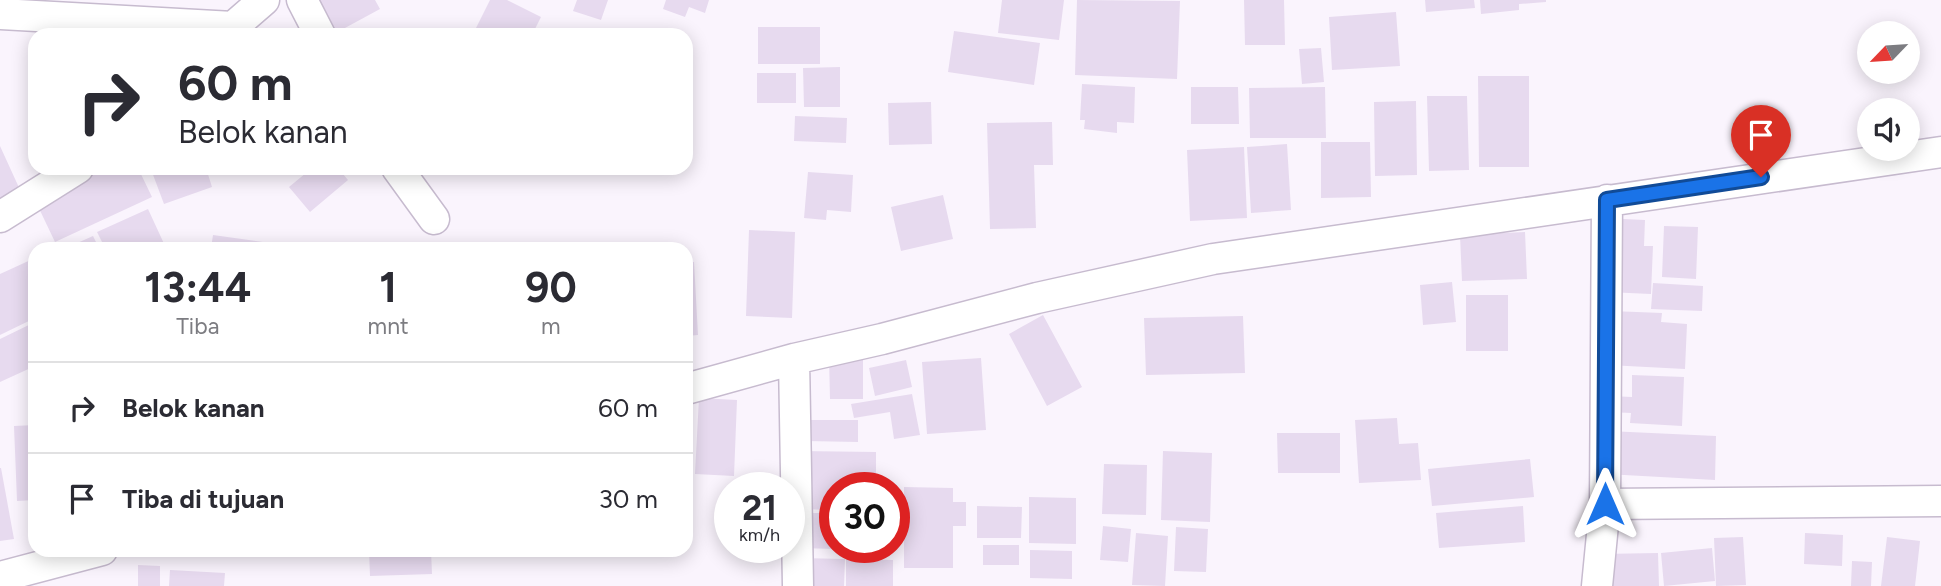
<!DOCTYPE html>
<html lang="id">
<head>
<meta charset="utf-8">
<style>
	:root { --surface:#fff; --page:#f7f7f7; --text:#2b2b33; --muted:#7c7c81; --line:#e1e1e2 }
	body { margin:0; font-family:Figtree,sans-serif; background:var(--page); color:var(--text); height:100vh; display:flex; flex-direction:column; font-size:26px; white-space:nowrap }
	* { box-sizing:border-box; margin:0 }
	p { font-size:23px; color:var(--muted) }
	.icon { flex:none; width:38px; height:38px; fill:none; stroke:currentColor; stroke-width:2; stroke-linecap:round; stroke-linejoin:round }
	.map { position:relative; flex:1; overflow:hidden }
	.drawer { position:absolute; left:28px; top:242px; width:665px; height:315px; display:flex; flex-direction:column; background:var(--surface); border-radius:21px; box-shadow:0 4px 18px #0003 }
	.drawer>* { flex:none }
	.banner { position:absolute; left:28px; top:28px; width:665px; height:147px; border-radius:21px; box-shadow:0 4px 18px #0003; background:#fff; color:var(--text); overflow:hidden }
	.needle { width:46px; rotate:245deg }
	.fabs { position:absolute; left:1857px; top:21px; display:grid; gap:14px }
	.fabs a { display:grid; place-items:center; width:63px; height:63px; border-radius:50%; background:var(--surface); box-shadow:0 4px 18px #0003; font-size:35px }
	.speed { position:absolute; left:714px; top:472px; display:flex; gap:14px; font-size:35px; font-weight:700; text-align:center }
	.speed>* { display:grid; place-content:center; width:91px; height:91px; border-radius:50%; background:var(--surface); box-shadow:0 4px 18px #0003; line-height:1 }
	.speed small { font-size:18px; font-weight:400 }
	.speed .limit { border:10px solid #d22; background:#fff; color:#111 }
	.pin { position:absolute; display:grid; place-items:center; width:60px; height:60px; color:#fff; margin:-72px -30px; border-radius:50% 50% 50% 0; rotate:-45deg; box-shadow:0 0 7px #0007 }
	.pin .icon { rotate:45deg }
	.me { position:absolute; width:77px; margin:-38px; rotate:0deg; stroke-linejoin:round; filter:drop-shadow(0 0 5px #0008) }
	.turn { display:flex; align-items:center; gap:24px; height:147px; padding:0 35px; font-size:32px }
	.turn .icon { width:91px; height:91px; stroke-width:2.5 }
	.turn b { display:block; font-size:49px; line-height:60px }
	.eta { display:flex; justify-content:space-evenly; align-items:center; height:119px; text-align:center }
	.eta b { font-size:42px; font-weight:700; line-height:49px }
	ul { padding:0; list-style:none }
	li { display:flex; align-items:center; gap:21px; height:91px; padding:0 35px; border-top:2px solid var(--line) }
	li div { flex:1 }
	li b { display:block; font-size:26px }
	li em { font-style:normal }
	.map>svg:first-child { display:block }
</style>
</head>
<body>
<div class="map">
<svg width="1941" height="586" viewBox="0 0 1941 586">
	<rect width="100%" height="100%" fill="#faf4fd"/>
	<path fill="#e7daef" d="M306 0H375L380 9 332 35Z
		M490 0H507L541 17 532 35H490L476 28Z
		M577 0H608L601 20 573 11Z
		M666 0H709L705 13 689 7 685 17 663 9Z
		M1002 0H1064L1059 40 998 33Z
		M1077 0 1180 1 1177 79 1075 75Z
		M1244 0H1284L1285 45H1245Z
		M1425 0H1474L1475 8 1426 12Z
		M1480 0H1546V2L1519 4V10L1481 14Z
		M1396 12 1400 66 1332 70 1329 17Z
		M758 27H820V64H758Z
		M954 31 1040 43 1034 85 948 72Z
		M1321 48 1324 82 1302 84 1299 49Z
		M840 67V107H804L803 68Z
		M757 73H796V103H757Z
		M1478 76H1529V167H1479Z
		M1082 84 1135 87 1134 123 1117 122V133L1084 129 1085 120H1080Z
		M1191 87H1238L1239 124H1191Z
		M1325 87 1326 138H1250L1249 88Z
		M1427 96H1467L1469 170 1429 171Z
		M1416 101 1417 175 1375 176 1374 102Z
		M931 102 932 144 889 145 888 103Z
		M795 116 847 118 846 143 794 141Z
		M1052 122 1053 165H1034L1036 228 990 229 987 123Z
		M1321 142H1370L1371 197 1321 198Z
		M1287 144 1291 210 1251 213 1247 147Z
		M0 146 21 192 0 202Z
		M1244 147 1247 218 1190 221 1187 150Z
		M104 168H138L152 197 55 242 35 200Z
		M165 168H206L212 187 164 204 152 172Z
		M312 168H338L348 180 310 212 289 187Z
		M808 172 853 175 851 212 827 210 826 220 804 218Z
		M943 195 953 239 901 251 891 207Z
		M148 209 166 248H105L97 232Z
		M1623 219 1645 220 1644 246H1653L1651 294 1607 292 1609 244 1622 245Z
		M1664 226 1698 227 1696 279 1662 277Z
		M749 230 795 232 792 318 746 316Z
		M1525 232 1527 279 1462 281 1460 235Z
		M213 235 270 243V248H211Z
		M93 236 99 248H66Z
		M35 258V318L0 335V274Z
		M694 262 698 335 686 336V263Z
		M1452 282 1456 322 1423 325 1420 285Z
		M1653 283 1703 286 1702 311 1651 309Z
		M1466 295H1508V351H1466Z
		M1611 311 1662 313 1661 322 1687 324 1685 369 1608 365Z
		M1043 315 1082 387 1047 406 1009 334Z
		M1243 316 1245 373 1146 375 1144 318Z
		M35 322V366L0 382V339Z
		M829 357H863V399H830Z
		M981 358 986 430 927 434 922 362Z
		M906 360 912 387 875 396 869 368Z
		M1632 375 1684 377 1682 426 1630 423 1631 413 1609 412V396L1632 397Z
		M912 394 920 435 894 439 890 412 854 418 851 404Z
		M699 398 737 400 734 476 695 474Z
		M1397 418 1399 444 1418 443 1421 480 1359 483 1355 420Z
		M806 420H858V442L806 441Z
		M35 425V500L17 501 14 426Z
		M1608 431 1716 436 1715 480 1606 474Z
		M1277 433H1340V473H1278Z
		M799 451 876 452V488H835V510L799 509Z
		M1163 451 1212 453 1210 522 1161 520Z
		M1530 459 1534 497 1432 506 1428 469Z
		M1104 464 1147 465 1146 515 1102 514Z
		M0 468H1L14 539 0 541Z
		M904 487 953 488V502H966V526H953V568H904Z
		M1029 497 1076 498V544L1029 543Z
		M977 506 1022 507 1021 538H977Z
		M1523 506 1525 542 1439 548 1436 513Z
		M801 513H835V549L801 548Z
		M1103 526 1131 529 1128 562 1100 560Z
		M1176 527 1208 529 1206 572 1174 571Z
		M1136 533 1168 536 1165 586 1132 585Z
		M1805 533 1843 535 1842 566 1804 564Z
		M1743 537 1746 585 1716 586 1714 538Z
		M1887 537 1920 541 1915 586H1881Z
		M983 545H1019V565H983Z
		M1712 548 1715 581 1664 586 1661 553Z
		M369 550H431L432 574 370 576Z
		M514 550H578V552L514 553Z
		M1030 550 1072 551V579L1030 578Z
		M1658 553 1659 586H1601V554Z
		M800 558 845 559 844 586H800Z
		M846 559 893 560V586H846Z
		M1852 561 1872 562 1871 586H1851Z
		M138 565 160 566V586H138Z
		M170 570 225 573 224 586H169Z"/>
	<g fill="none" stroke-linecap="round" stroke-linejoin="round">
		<defs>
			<path id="minor" d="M302 0 320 35
				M0 14 233 27
				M229 35 233 27 264 0
				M397 168 434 219
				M0 217 78 168
				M794 359 798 586
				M686 389 794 359 882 339 1037 298 1213 259 1941 152
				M1605 504 1941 501
				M0 577 102 550
				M1597 586 1605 504 1607 200"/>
		</defs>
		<use href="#minor" stroke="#c7bbcf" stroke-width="33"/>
		<use href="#minor" stroke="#fff" stroke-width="30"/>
	</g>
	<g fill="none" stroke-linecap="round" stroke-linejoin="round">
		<defs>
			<path id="route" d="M1605 504 1607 200 1761 177"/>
		</defs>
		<use href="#route" stroke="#114b97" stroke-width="18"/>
		<use href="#route" stroke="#1a73e8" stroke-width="12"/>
	</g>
</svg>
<div class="fabs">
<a><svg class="needle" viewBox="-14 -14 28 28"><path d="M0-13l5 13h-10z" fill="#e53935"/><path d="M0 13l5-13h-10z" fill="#7c7c81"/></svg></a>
<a><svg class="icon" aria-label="sound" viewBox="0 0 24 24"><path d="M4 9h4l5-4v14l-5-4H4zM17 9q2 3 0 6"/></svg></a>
</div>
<div class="speed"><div>21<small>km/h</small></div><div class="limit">30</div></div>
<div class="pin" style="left:1761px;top:177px;background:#d93025"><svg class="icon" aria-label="arrive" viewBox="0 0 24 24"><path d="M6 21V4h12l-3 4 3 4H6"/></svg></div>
<svg class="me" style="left:1605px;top:504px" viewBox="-20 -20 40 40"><path d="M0-17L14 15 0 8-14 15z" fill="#1a73e8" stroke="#fff" stroke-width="4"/></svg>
<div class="banner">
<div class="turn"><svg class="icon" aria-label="right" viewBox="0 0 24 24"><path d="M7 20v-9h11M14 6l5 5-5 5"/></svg><div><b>60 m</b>Belok kanan</div></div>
</div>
<section class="drawer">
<div class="eta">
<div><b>13:44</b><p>Tiba</p></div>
<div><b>1</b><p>mnt</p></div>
<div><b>90</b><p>m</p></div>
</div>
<ul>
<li><svg class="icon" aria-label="right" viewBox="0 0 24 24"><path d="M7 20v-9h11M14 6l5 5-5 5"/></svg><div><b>Belok kanan</b></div><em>60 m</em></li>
<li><svg class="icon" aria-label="arrive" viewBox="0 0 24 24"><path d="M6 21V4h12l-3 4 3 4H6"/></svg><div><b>Tiba di tujuan</b></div><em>30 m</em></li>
</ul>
</section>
</div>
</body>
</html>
